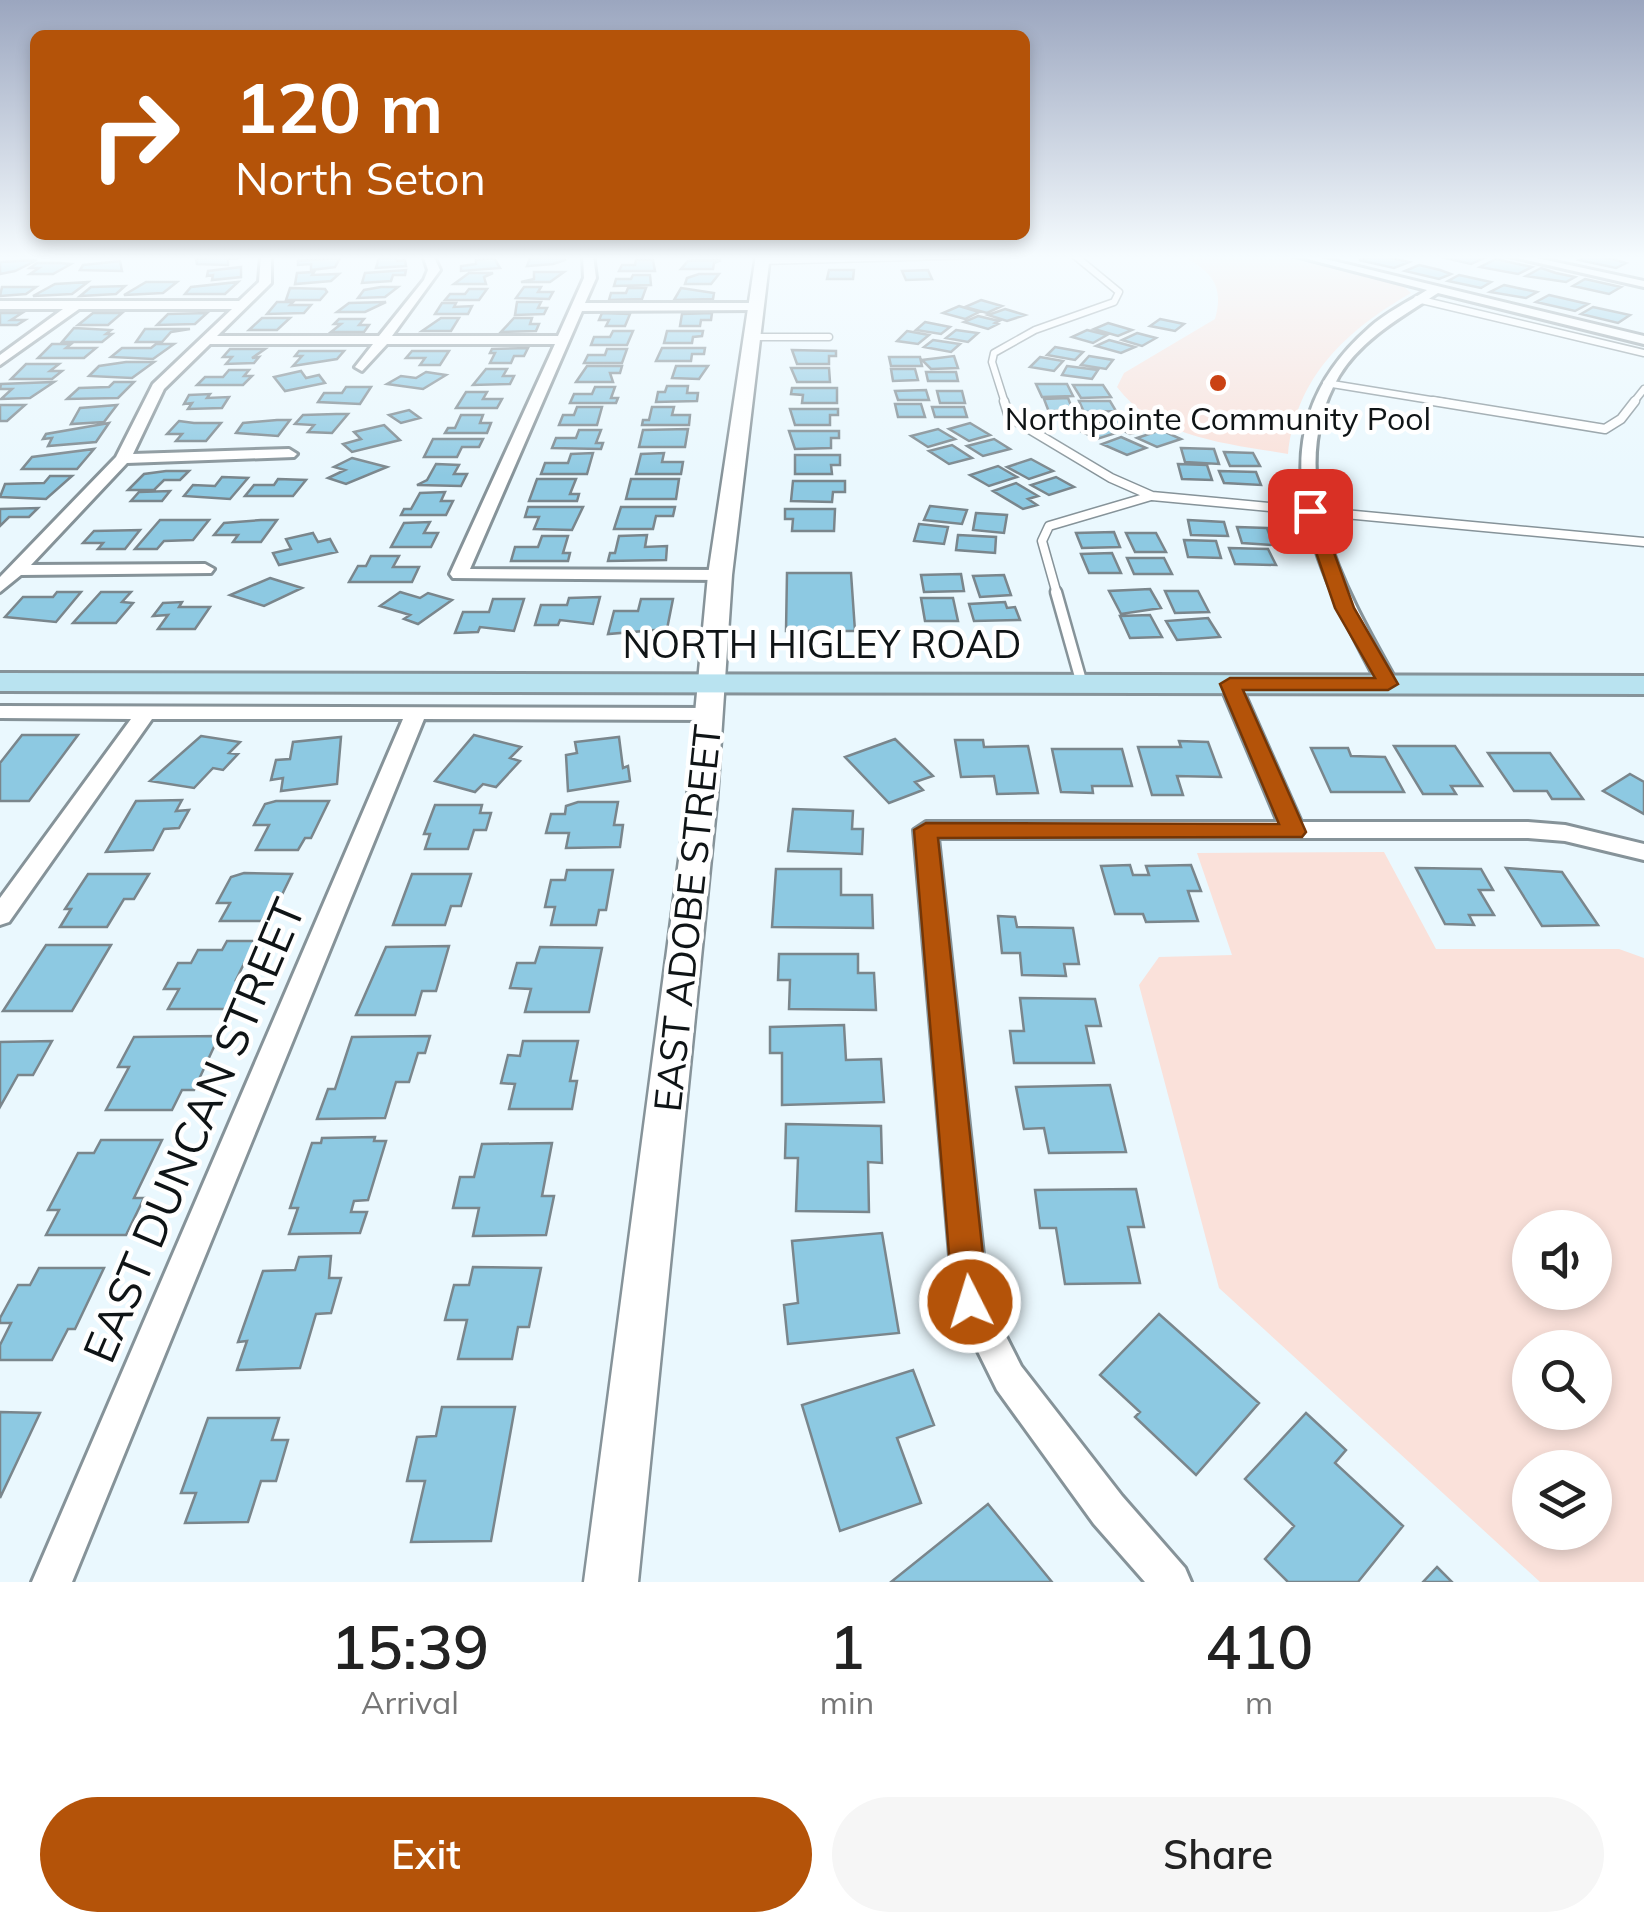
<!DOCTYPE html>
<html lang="en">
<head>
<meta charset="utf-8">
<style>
	:root { --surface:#fff; --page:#f6f6f6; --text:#222; --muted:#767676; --accent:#b45309 }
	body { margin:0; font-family:Mulish,sans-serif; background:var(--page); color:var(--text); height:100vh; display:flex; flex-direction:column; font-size:38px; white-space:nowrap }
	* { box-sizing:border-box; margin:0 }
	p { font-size:32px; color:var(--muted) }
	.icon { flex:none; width:55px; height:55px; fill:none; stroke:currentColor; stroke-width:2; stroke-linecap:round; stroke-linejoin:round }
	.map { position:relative; height:1582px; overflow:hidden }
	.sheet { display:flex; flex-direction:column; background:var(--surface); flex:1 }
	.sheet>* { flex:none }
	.hud { position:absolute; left:30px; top:30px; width:1000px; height:210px; border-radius:15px; box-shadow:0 5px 15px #0003; background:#b45309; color:#fff; overflow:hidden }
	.buttons { position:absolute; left:1512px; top:1210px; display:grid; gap:20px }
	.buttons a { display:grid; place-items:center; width:100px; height:100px; border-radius:50%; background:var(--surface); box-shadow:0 5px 15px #0003; font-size:50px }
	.pin { position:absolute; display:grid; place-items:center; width:85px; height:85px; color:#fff; margin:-42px; border-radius:20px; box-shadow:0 5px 15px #0006 }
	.me { position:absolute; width:110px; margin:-55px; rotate:355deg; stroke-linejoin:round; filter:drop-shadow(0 0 8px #0008) }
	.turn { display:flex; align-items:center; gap:35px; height:210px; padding:0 40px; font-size:45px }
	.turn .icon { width:130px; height:130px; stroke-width:2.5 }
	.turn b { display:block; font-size:70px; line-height:85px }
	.eta { display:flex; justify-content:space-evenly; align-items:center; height:170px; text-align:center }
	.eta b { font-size:60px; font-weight:600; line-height:70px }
	.cta { display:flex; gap:20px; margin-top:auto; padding:20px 40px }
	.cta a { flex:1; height:115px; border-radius:60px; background:var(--accent); color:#fff; font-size:40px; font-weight:600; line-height:115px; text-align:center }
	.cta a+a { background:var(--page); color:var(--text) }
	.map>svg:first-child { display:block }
</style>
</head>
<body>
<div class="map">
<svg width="1644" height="1582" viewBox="0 0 1644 1582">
	<rect width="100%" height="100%" fill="#eaf8fe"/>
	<path fill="#fae1da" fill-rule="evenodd" d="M1180 255H1285L1403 286 1411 293C1347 330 1296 376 1288 454 1230 444 1155 438 1117 387L1124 373 1215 319C1225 284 1210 270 1180 255Z
		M1384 852 1436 949H1619L1644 958V1582H1540L1219 1288 1139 985 1159 957 1232 955 1197 853ZM1530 1228H1595V1292H1530ZM1530 1348H1595V1412H1530ZM1530 1468H1595V1532H1530Z"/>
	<path fill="#8dc9e2" stroke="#7a868c" stroke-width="2.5" d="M236 255 239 258 228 259V265L197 264 196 259Z
		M1379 255 1409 262 1394 268 1359 260Z
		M1469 255 1484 258 1471 264 1437 256Z
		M1589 255 1612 259 1626 263 1616 268 1579 260Z
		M564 256 565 260 553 264 527 266 530 258Z
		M396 257 397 261 405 260 406 266 376 268 379 258Z
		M340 258 335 267 311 270V264L298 265V261Z
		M494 258 500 268 461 271V266L476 264V260Z
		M1496 259 1532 267 1518 274 1480 267Z
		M37 260 15 271 0 274V262Z
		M636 260H653L655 271H619L622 265H635Z
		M721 260 714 263 713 269H681L688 261Z
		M120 261 122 271 80 270 83 265Z
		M37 263H60L71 264 53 274H30L39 268H30Z
		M1419 265 1440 270 1451 274 1439 279 1405 271Z
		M241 267V277L212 280 213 275 207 276 208 271Z
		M1541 268 1556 273 1575 277 1566 282 1526 276Z
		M406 270 405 275H393L391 281 362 283 365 273Z
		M829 270H854L853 279H827Z
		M928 270 932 279 906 280 902 271Z
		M314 272 312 275 339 274 331 281 295 284 297 273Z
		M534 272H564L550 282H521L534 279Z
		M469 273H493L484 277 486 284H454Z
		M699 274H719L711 284H685L687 278Z
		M633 275H650L651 285 614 286 616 279H631Z
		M1459 275 1491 282 1481 288 1448 281Z
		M1585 279 1621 287 1609 294 1573 286Z
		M88 282 72 294 33 296 55 284Z
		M146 282H177L163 293 124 295Z
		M238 282 225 294H185L191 287Z
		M1504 285 1537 292 1526 298 1490 292Z
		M125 286 116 294 80 296 91 287Z
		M2 287H36L26 294 0 296Z
		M381 287H398L385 297 358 298 364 290Z
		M524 287H541L538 292H553L549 299 516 298Z
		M290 288 325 289 327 292 320 300H286Z
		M628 288H646L642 299 609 300 611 293H626Z
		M681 288 714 293 713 299 674 300Z
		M469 289H487L479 300H445L450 294H465Z
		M1549 295 1588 304 1575 311 1536 302Z
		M981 300 1002 306 987 313 965 307Z
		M277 302H293L290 305H311L304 313 267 314Z
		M386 302 365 312H337L349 303Z
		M517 302H541L538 308H547L544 314 515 315Z
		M442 303H456L454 307 472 306 468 314H435Z
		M959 306 979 312 965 319 943 313Z
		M1593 307 1630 315 1618 323 1581 314Z
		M1005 309 1025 315 1007 321 988 315Z
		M0 313H22L11 320H25L17 325H0Z
		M93 313H122L108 325H78Z
		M207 313 195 324 157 325 168 314Z
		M602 313 630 314 625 326H606L609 320H599Z
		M712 313 711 320H701L700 326H680L682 314Z
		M978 316 999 321 995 323 998 324 988 329 964 322Z
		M262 318H290L277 330H249Z
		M441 318H459L451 331H422Z
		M514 318H532L530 324H539L536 331 501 332Z
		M339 319H364L359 325H369L364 332H331L341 324H334Z
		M1160 319 1184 324 1175 331 1150 326Z
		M925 322 950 327 941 334 916 330Z
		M1108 323 1132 330 1118 336 1094 329Z
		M74 328 111 330 106 334H112L102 342H62Z
		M145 329H190L171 332 162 342H136Z
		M956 330 978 333 968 342 946 338Z
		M1087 330 1107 335 1093 343 1072 337Z
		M613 331H633L627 345H591L594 337H610Z
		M667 331H703L702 336 693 337 692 343H664Z
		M907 331 929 335 918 344 897 341Z
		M1137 333 1156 338 1142 346 1122 340Z
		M933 340 960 344 951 352 924 347Z
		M1109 340 1135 347 1121 353 1096 346Z
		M52 344H71L66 348H96L84 358H38Z
		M156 344H174L153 359 111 357 122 348H151Z
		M1055 347 1083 352 1075 360 1047 355Z
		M528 348 524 356H514L511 363H490L495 353H490L492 349Z
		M662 348H705L704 354H692L691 361H656Z
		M230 349H265L252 358 259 357 254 363 226 364 232 357H223Z
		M607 349H627L622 363H584L588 355H605Z
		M792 350 836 351V356H829V364H797Z
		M299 351H344L337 359 293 366 302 356H295Z
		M412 351H449L440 365H420L425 358H406Z
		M954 356 958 368 931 369 922 360Z
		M1089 356 1113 360 1106 369 1081 365Z
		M889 357H920L922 366H891Z
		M1040 357 1063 361 1054 371 1030 367Z
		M126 362H154L132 378 89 376 99 366Z
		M26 364H59L50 371H62L52 379H11Z
		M587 366H622L620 373H610L613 382H576Z
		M676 366H708L699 379 672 378Z
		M1067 366 1098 370 1092 379 1062 375Z
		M791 368H829L830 382H797Z
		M486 369H507L503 376H514L510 384 473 385Z
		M891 369H915L918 380 893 381Z
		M229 370H249L244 376H252L243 385H197L205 377H223Z
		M301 371 306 378 319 375 325 383 285 391 274 377Z
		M426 372 446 375 423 389 387 384 401 376 416 378Z
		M926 372H956L958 381H928Z
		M54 382 30 398 1 399 12 389H0L1 384Z
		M114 382H134L118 398 67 399 79 388 109 387Z
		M1036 384H1067L1073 396 1042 397Z
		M1073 385H1103L1111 397 1081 398Z
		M667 386H688L687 393H698L697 401 656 402 658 392H665Z
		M346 387H371L360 404 318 402 324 393H342Z
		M595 387H615L611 398H618L616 403H570L574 394H592Z
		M792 388H837V403H802L803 395 791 394Z
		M926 390 929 400H898L895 391Z
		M937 391H962L965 403H940Z
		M466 392H487L483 399H502L497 408H456Z
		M210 394 207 398 229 397 222 408 188 409 192 403 184 404 189 395Z
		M1068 398 1072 408 1049 412 1044 399Z
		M1079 401H1110L1116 411 1084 412Z
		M895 404H921L925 417H898Z
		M0 405H25L7 421H0Z
		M117 405 104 422 71 424 80 408Z
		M577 407H602L597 425H559L563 415H574Z
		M652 407H674L672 415H690L689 425H642L643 420H649Z
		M932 407H964L967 417H935Z
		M790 409H838V415H830V425H795Z
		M409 410 420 418 401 423 389 415Z
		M336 414H348L332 433 308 432 314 425 295 424 303 415Z
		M1130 414 1155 427 1130 434 1105 422Z
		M461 415H483L480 423H491L487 433H445L448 428H455Z
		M277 420H290L278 436 236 433 243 423Z
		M179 421 194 423H221L206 441H176L182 434H167Z
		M1103 422 1122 431 1097 439 1078 430Z
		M109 423 96 442 48 446 52 438 43 439 46 434Z
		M970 423 990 435 969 441 949 429Z
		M384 425 400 440 352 452 343 444 361 439 354 432Z
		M688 429 685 447H639L643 430Z
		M938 429 955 439 928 447 911 436Z
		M579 430H601L596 443H603L601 449 552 448 556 438H576Z
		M1161 430 1181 439 1157 447 1137 438Z
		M789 431H839V438H831V448L795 449Z
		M1121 437 1146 448 1127 455 1102 444Z
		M433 439H483L479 447H462L457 457H424Z
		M994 439 1010 449 983 456 967 446Z
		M952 445 972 458 949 464 929 451Z
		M1181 448 1214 449 1219 464 1185 462Z
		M94 449 77 469H22L32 457Z
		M1224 452 1253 453 1260 466H1230Z
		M593 453 587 474H541L545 463H568L571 454Z
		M664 453 662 462H683L681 474H636L641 454Z
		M795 455H840V465H831L832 474H795Z
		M352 458 387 467 346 484 328 478 345 470 334 467Z
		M1031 459 1053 471 1029 479 1007 467Z
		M436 464 459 465 454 474H467L461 486 417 485 427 480Z
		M1178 464 1207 465 1212 480 1182 479Z
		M998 466 1017 477 989 486 970 475Z
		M166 471H189L180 480H164L154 490H128L144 474Z
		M1219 471 1256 472 1261 485 1224 483Z
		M50 476H72L46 499 0 497 5 484 44 483Z
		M222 477 248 478 230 499 184 496 193 485 215 486Z
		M1056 477 1074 487 1049 495 1031 485Z
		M278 479 306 480 293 496H245L254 485H274Z
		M537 479H576L570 494H579L577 501H529Z
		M631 479H679L676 499H626Z
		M793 481H845V492H833L832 502 791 501Z
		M1016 483 1038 496 1028 499 1037 505 1023 509 993 491Z
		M170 491 162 501H131L139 492Z
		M445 492 441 501H453L446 515H401L404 509H411L420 493Z
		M930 506 967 510 962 524 924 520Z
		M528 507H583L572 530 534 529 539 517H525Z
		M621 507H675L673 516H656L653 529H614Z
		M38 508 29 517H9L0 526V509Z
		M785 509H835L834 531H792L793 519H785Z
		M976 513 1007 515 1004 533 973 530Z
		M160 520H209L193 540 164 541 157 549H135Z
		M261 520H277L261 542H233L238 535H214L224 523Z
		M1188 520 1224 522 1228 536 1191 535Z
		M430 522 424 533H438L431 547H391L404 523Z
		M919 524 948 527 944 544 914 541Z
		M1237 527 1267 528 1273 545 1242 543Z
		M140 530 125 549H98L103 543H83L94 531Z
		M1114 532 1120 547 1082 548 1076 533Z
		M313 533 318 542 330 539 337 552 279 565 273 553 291 549 286 539Z
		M1126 533H1156L1166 552H1135Z
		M647 535 645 547 667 546 666 560 608 561 610 553H615L619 536Z
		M958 535 996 537 995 553 956 550Z
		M542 536H568L563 553H570L568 561H511L515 547H538Z
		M1184 540 1216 541 1221 558 1188 557Z
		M1229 548 1268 549 1276 565 1235 564Z
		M1112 553 1121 573H1089L1081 554Z
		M371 556H399L393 567H419L412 582H349L358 566H366Z
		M1127 558H1164L1172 574H1134Z
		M787 573H851L855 631H786Z
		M961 574 964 591 924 592 921 575Z
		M1004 575 1011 595 980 597 973 576Z
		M270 578 302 588 264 606 230 595Z
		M1150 589 1161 608 1121 614 1109 591Z
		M1165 591H1198L1209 612 1175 613Z
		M57 592H81L56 622 5 617 23 597H53Z
		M101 592H131L122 602 133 603 116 623H73Z
		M400 592 420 598 428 593 452 600 418 624 404 619 410 615 380 606Z
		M600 597 593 624 560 620 558 625H535L541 605H567L569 598Z
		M921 598H953L958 621H925Z
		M493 599H524L514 631 480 627 478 632 455 633 463 612H489Z
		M641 599H673L667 629 608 634 614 611H638Z
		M182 602 179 607H210L195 629H158L168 615 153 616 163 603Z
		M1005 602 1007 608 1015 607 1020 620 974 621 969 604Z
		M1150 615 1162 637 1130 638 1120 616Z
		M1208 618 1220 637 1177 640 1166 621Z
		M22 735H78L29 801H0V763Z
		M474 735 521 747 510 758 520 761 496 787 483 784 475 792 435 781Z
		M201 736 240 742 229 753 238 754 223 770 213 768 194 788 150 781Z
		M341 737 337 784 281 791 283 778 271 780 276 760 290 759 293 742Z
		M619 737 623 768 628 766 630 781 568 791 566 755 577 753 575 742Z
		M895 739 933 776 915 782 923 790 889 803 845 757Z
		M955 740H983L984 747 1028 746 1038 793 997 794 994 776 961 777Z
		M1179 741 1208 742 1221 777 1177 776 1183 795H1152L1138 747H1181Z
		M1394 746H1455L1482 786H1451L1456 794H1423Z
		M1311 748H1348L1351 756 1385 757 1404 792H1331Z
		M1052 749H1122L1132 786H1092L1093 793 1061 792Z
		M1488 753H1550L1583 799H1552L1547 791H1514Z
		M1630 774 1644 782V814L1603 791Z
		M182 800 176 811 189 810 179 828 164 829 153 850 106 852 136 801Z
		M276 801H329L311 838H305L298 850H256L269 825H254L265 804Z
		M578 802H618L614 825H623L620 847 566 848 569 833H546L551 814H565L566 806Z
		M435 805H482L480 813H491L486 830H474L468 849H425L430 834H424Z
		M793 809 853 811 852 829H863L862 854 788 851Z
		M1130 865 1133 875H1149L1146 866 1191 865 1201 891H1188L1198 921 1146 922 1143 914H1115L1101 866Z
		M1416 868 1481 869 1493 890H1479L1494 915H1469L1474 925 1445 924Z
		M1506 868 1562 872 1598 925 1542 926Z
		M776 869H841V895H872L873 928 772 927Z
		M567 870H613L606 910H599L596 925H551L555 907H545L551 880H565Z
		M244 873 292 874 277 905H271L262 921H220L230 903H217L231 877Z
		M88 874H149L134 899H124L107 927H60L71 909H65Z
		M412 874H471L461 906H451L445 925H393Z
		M998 916 1015 917 1017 927 1073 928 1079 964H1064L1066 976 1022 975 1020 953H1002Z
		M227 941H255L236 980H246L233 1009H168L179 989H164L178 963H191L198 950H222Z
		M46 945H111L72 1011H3Z
		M449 946 436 991H422L415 1015H356L386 947Z
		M540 947 602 948 589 1012H525L531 989 510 988 517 963H535Z
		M779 954H858V973H874L876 1010 789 1009 790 980H778Z
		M1020 998 1095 999 1101 1026H1086L1094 1063H1014L1010 1031H1024Z
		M844 1025 846 1060 881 1059 884 1102 782 1105V1053H770V1027Z
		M219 1036 194 1090H182L172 1110H106L129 1067H118L134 1037Z
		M430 1036 425 1053H418L409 1082H396L385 1118 317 1119 328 1089H335L352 1037Z
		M52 1041 33 1075H18L0 1107V1042Z
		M523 1041H578L570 1081H577L572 1109H509L515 1084 501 1083 508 1055 520 1056Z
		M1110 1085 1126 1152 1049 1153 1044 1128 1024 1129 1016 1087Z
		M786 1124 881 1126 882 1163 868 1162 869 1212 796 1211 798 1158H785Z
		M375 1137 374 1141H386L368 1200 354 1201 351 1212H367L360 1233 289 1234 298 1208H290L312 1143H321L322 1138Z
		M101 1140H162L134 1198H144L126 1235H46L59 1210H48L78 1153H94Z
		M552 1143 542 1196H554L546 1235 473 1236 479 1208H453L460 1177H474L482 1144Z
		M1136 1189 1144 1227H1128L1140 1283 1065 1284 1056 1228H1040L1035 1190Z
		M882 1233 899 1333 788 1344 784 1305 798 1303 792 1241Z
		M331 1256 329 1278H341L331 1313 316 1314 300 1368 237 1370 247 1341 238 1342 263 1271 295 1270 299 1257Z
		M473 1267 541 1268 529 1327H518L512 1359H458L467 1320H445L454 1285H469Z
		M39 1268H104L75 1329H68L52 1360H0V1345L11 1323H0V1318L18 1285H30Z
		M1159 1314 1259 1403 1196 1475 1135 1417 1140 1412 1100 1375Z
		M913 1370 934 1425 897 1438 921 1503 840 1531 802 1405Z
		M442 1407H515L491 1541 411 1542 425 1481H407L417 1437 436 1436Z
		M0 1412 40 1413 0 1498Z
		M1306 1413 1346 1450 1335 1463 1403 1526 1358 1582H1288L1265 1559 1294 1526 1245 1479Z
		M208 1418H279L272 1440H288L276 1481H261L248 1522 185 1523 196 1493H181Z
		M988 1504 1052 1582H891Z
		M1437 1567 1452 1582H1423Z"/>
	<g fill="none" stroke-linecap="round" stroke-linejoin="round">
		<defs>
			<path id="service-far2" d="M762 261 983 255
				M1417 299 1644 353
				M754 337H829
				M1326 383 1449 403
				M1005 403 992 362 994 353 1035 330 1114 302 1119 292 1074 255
				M1633 403 1644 389"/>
			<path id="service-far1" d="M1004 401 1009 417 1111 478 1152 496 1644 542
				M1433 401 1605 429 1621 419 1635 401
				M1057 594 1042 541 1049 526 1151 496"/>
			<path id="service" d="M1056 592 1082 684"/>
			<path id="minor" d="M261 255H271V283L217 336H379L424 280 428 270 423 255H433L440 270 392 336H558L584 278 583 255H593L596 278 585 303H760V309L756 310 582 311 470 569 720 570 729 575 720 580 453 578 450 574 555 344H387L362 371 355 367 373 344H210L164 389 133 454 289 449 297 454 294 457 127 463 31 565 205 564 214 569 211 573 21 575 0 592V577L116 457 153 384 232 309H79L0 365V355L63 309H0V301H239L259 282Z
				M1292 255H1309L1644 336V344L1438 293C1403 316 1361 339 1339 376 1279 478 1347 593 1398 684L1388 690 1378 684C1315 566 1247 435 1369 328 1385 313 1408 302 1427 290Z
				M1504 255H1523L1644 281V287Z
				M1230 678 1240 684 1301 822H1528L1565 825 1644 844V860L1565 841 1528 838H938L988 1301 1021 1366 1122 1496 1185 1568 1191 1582H1145L1094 1524 997 1390 954 1303 914 830 926 822H1278L1220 684Z
				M0 706 710 708 720 714 710 720 424 719 72 1582H32L403 719H152L9 922 0 925V898L131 719 0 718Z"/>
			<path id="tertiary" d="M756 255H770L732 575 717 799 638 1582H584L687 799 708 575Z"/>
			<path id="secondary" d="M0 673 1644 676V694L0 691Z"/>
		</defs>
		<use href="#service-far2" stroke="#869399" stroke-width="9"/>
		<use href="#service-far1" stroke="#869399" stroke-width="11"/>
		<use href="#service" stroke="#869399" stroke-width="15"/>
		<use href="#minor" stroke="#869399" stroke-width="6"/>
		<use href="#tertiary" stroke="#869399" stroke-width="5"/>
		<use href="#secondary" stroke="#869399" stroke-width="6"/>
		<use href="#service-far2" stroke="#fff" stroke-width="6"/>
		<use href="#service-far1" stroke="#fff" stroke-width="8"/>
		<use href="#service" stroke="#fff" stroke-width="10"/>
		<use href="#minor" fill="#fff" fill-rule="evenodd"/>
		<use href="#tertiary" fill="#fff" fill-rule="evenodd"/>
		<use href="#secondary" fill="#b9e3f0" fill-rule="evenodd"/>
	</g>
	<linearGradient id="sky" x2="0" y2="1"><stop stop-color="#9ba6bf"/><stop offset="0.54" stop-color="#f6fcff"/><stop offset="1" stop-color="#f6fcff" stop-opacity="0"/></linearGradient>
	<rect width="1644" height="476" fill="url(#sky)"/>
	<path fill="#b45309" stroke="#753606" stroke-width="2.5" d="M1310 506 1319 511 1354 608 1398 684 1388 690H1243L1306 832 1302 837 938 838 988 1302 983 1314 970 1319 958 1314 953 1302 914 830 926 823 1279 824 1220 684 1230 678H1375L1335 608 1302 511Z"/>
	<circle fill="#ca4214" stroke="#fff" stroke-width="4" cx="1218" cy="383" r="10"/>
	<g text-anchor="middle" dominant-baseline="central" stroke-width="9" stroke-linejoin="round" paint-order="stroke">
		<g font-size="32" fill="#0f1416" stroke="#fff">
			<text x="1218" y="418">Northpointe Community Pool</text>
		</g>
		<g font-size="38" fill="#0f1416" stroke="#fff">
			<text x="822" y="644">NORTH HIGLEY ROAD</text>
			<text transform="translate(687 918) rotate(-84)">EAST ADOBE STREET</text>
		</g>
		<g font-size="45" fill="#0f1416" stroke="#fff">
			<text transform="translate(193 1130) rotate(-67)">EAST DUNCAN STREET</text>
		</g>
	</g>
</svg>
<div class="buttons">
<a><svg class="icon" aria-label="sound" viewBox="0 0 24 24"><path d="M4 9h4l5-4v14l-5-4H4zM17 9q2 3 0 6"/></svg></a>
<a><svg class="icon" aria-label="search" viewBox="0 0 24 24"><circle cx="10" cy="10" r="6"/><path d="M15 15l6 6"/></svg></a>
<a><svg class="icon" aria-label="layers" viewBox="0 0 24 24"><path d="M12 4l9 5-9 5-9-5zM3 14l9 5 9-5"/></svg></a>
</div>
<div class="pin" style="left:1310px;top:511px;background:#d93025"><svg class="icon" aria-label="arrive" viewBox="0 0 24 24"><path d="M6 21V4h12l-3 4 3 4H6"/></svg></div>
<svg class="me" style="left:970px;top:1302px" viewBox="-20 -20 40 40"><circle r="17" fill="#b45309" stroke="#fff" stroke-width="3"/><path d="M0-11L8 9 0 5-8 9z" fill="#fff"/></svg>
<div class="hud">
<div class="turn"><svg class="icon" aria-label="right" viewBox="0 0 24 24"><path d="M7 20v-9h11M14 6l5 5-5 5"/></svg><div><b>120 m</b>North Seton</div></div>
</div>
</div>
<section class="sheet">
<div class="eta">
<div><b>15:39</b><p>Arrival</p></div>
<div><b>1</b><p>min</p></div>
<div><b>410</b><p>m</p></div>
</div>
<div class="cta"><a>Exit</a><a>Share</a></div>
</section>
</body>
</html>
